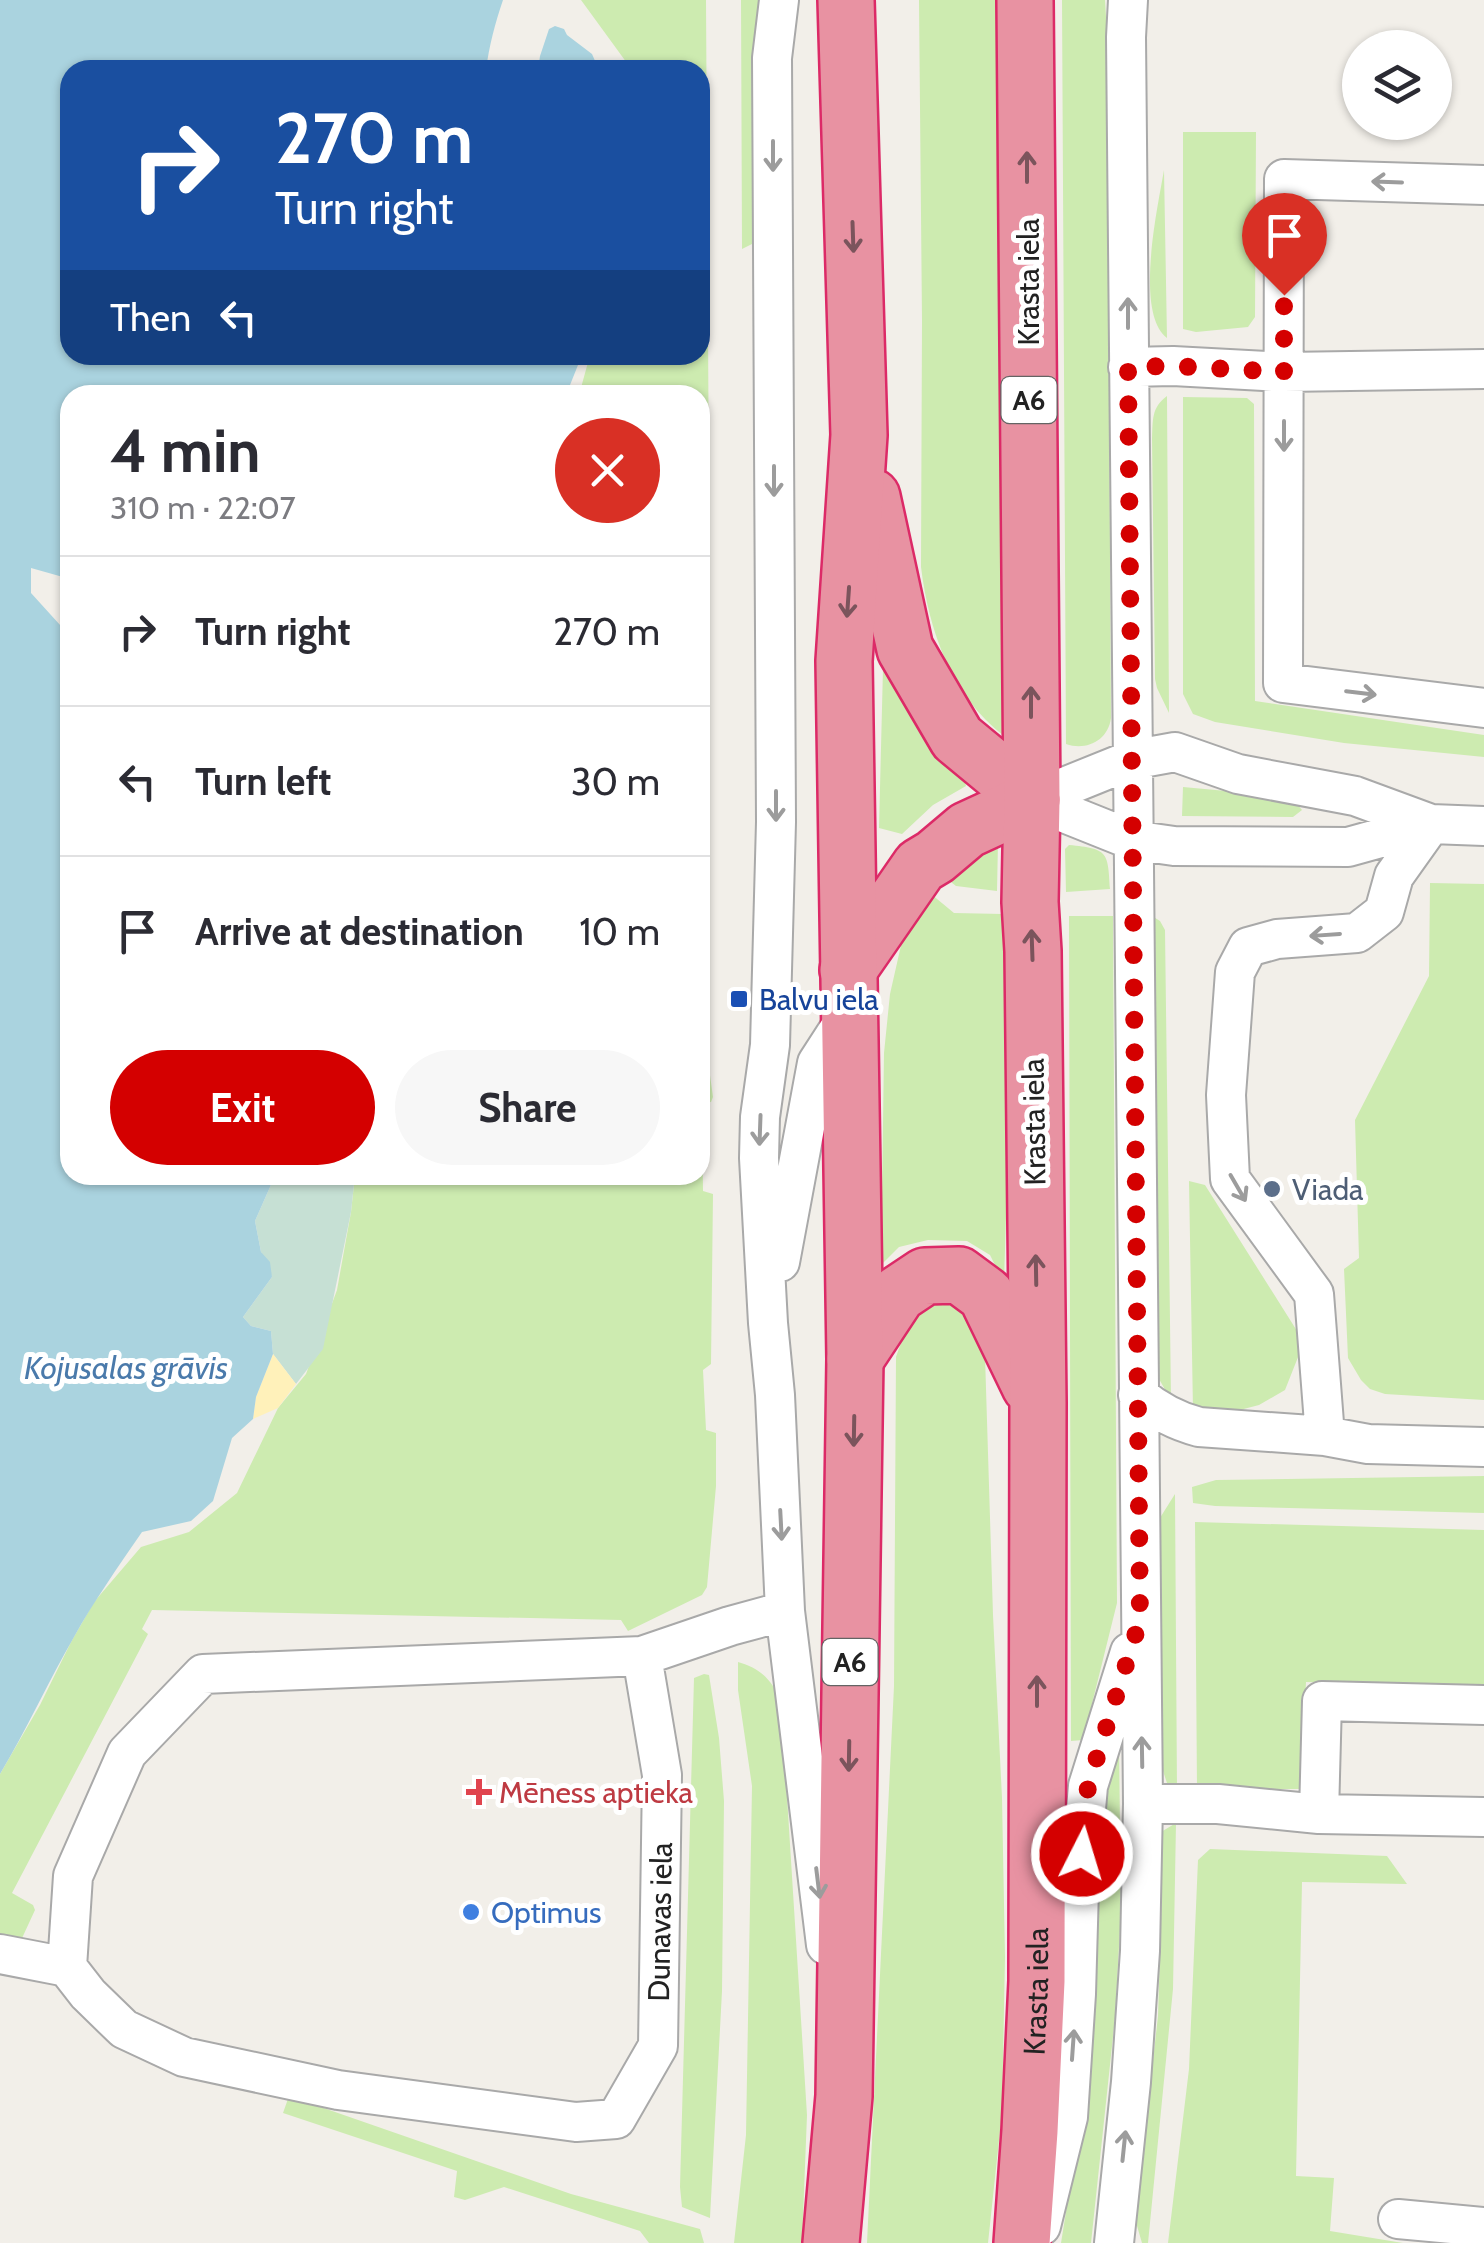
<!DOCTYPE html>
<html lang="en">
<head>
<meta charset="utf-8">
<style>
	:root { --surface:#fff; --page:#f7f7f7; --text:#2b2b33; --muted:#7c7c81; --line:#e1e1e2; --accent:#d40000 }
	body { margin:0; font-family:Cabin,sans-serif; background:var(--page); color:var(--text); height:100vh; display:flex; flex-direction:column; font-size:38px; white-space:nowrap }
	* { box-sizing:border-box; margin:0 }
	p { font-size:32px; color:var(--muted) }
	.icon { flex:none; width:55px; height:55px; fill:none; stroke:currentColor; stroke-width:2; stroke-linecap:round; stroke-linejoin:round }
	.map { position:relative; flex:1; overflow:hidden }
	.details { position:absolute; left:60px; top:385px; width:650px; height:800px; display:flex; flex-direction:column; background:var(--surface); border-radius:30px; box-shadow:0 2px 8px #0004 }
	.details>* { flex:none }
	.banner { position:absolute; left:60px; top:60px; width:650px; height:305px; border-radius:30px; box-shadow:0 2px 8px #0004; background:#1a4fa0; color:#fff; overflow:hidden }
	.controls { position:absolute; left:1342px; top:30px; display:grid; gap:20px }
	.controls a { display:grid; place-items:center; width:110px; height:110px; border-radius:50%; background:var(--surface); box-shadow:0 2px 8px #0004; font-size:50px }
	.pin { position:absolute; display:grid; place-items:center; width:85px; height:85px; color:#fff; margin:-102px -42px; border-radius:50% 50% 50% 0; rotate:-45deg; box-shadow:0 0 10px #0007 }
	.pin .icon { rotate:45deg }
	.me { position:absolute; width:110px; margin:-55px; rotate:5deg; stroke-linejoin:round; filter:drop-shadow(0 0 8px #0008) }
	.turn { display:flex; align-items:center; gap:35px; height:210px; padding:0 50px; font-size:45px }
	.turn .icon { width:130px; height:130px; stroke-width:2.5 }
	.turn b { display:block; font-size:70px; line-height:85px }
	.then { display:flex; align-items:center; height:95px; padding:0 50px; background:#0003; gap:20px; font-size:38px }
	.round { display:grid; place-items:center; flex:none; width:105px; height:105px; border-radius:52px; background:var(--page) }
	.summary { display:flex; align-items:center; justify-content:space-between; height:170px; padding:0 50px }
	h1 { font-size:60px; font-weight:700; line-height:75px }
	.primary-button { display:flex; gap:20px; margin-top:auto; padding:20px 50px }
	.primary-button a { flex:1; height:115px; border-radius:60px; background:var(--accent); color:#fff; font-size:40px; font-weight:700; line-height:115px; text-align:center }
	.primary-button a+a { background:var(--page); color:var(--text) }
	ul { padding:0; list-style:none }
	li { display:flex; align-items:center; gap:30px; height:150px; padding:0 50px; border-top:2px solid var(--line) }
	li div { flex:1 }
	li b { display:block; font-size:38px }
	li em { font-style:normal }
	.map>svg:first-child { display:block }
</style>
</head>
<body>
<div class="map">
<svg width="1484" height="2243" viewBox="0 0 1484 2243">
	<rect width="100%" height="100%" fill="#f2efe9"/>
	<path fill="#cdebb0" d="M581 0H706L710 659 700 724V395H579L590 355H700V70H632Z
		M741 0H767L760 235 754 243 742 249Z
		M919 0H1006L1004 736C951 695 929 631 921 567L922 321Z
		M1062 0H1105L1107 33 1111 718C1108 741 1086 751 1066 744Z
		M1183 132H1256L1255 317 1248 327 1196 332 1183 329Z
		M1164 170 1167 338C1134 313 1158 206 1164 170Z
		M1167 396 1169 713 1157 688 1155 679 1152 439C1153 420 1151 408 1167 396Z
		M1183 397 1247 398 1254 404 1255 701 1484 735V757L1344 743 1215 722 1193 714 1183 694Z
		M891 665 934 751 965 782 966 786 933 805 902 834 879 828 883 668Z
		M1183 787 1291 797 1302 810 1293 817 1182 816Z
		M998 842 997 891 956 886 942 875Z
		M1069 845C1108 849 1108 851 1110 889L1066 892 1065 849Z
		M1430 883 1484 884V1400L1385 1394 1370 1389 1361 1380 1348 1358 1344 1269 1359 1258 1355 1120 1429 976Z
		M931 894 954 913 1003 914 1008 1149 1004 1283 990 1255 967 1241 928 1240 899 1247 881 1265 884 1053 890 994 902 941 915 917Z
		M1069 916H1113L1117 1603 1083 1740 1071 1741Z
		M1152 916 1160 921 1165 930 1171 1400 1159 1379Z
		M700 1003 713 1097 711 1102 702 1103 703 1191 713 1194 711 1364 703 1370 706 1430 716 1433V1486L707 1587 702 1595 628 1631 621 1620 152 1610 142 1629 148 1634 12 1893 33 1905 35 1910 17 1949 0 1945V1774L40 1705 71 1642 94 1602 141 1547 189 1532 237 1493 278 1408 306 1374 337 1290 351 1212 355 1175H700Z
		M1189 1181 1205 1185 1304 1342 1285 1390 1259 1405 1236 1411 1193 1410Z
		M927 1302 959 1303 973 1313 985 1356 993 1615 1002 1798 1005 1957 1002 2112 988 2243H867L894 1686 896 1357C903 1336 912 1318 927 1302Z
		M1484 1476V1513L1215 1506 1193 1503 1192 1487 1216 1480Z
		M1175 1494 1177 1790 1167 1783 1162 1768 1158 1521Z
		M1195 1522 1484 1530V1687L1306 1682 1301 1789H1197Z
		M738 1662C760 1668 772 1680 781 1701L807 2115 802 2243H734L746 2135 752 1786 738 1690Z
		M704 1674 709 1675 719 1738 724 1801 722 1991 710 2218 682 2207 680 2187 694 1678Z
		M1119 1743 1121 1911 1115 2018 1091 2243H1061L1079 2131 1096 1815Z
		M1176 1823 1173 1989 1148 2243H1142L1135 2219 1158 2016 1162 1885 1161 1832Z
		M1210 1849 1387 1856 1407 1884 1302 1882 1296 2176 1334 2178 1330 2231 1403 2243H1168L1189 2069 1198 1860Z
		M289 2096 571 2194 700 2229 704 2243H649L640 2231 504 2187 465 2200 454 2197 457 2171 283 2113Z"/>
	<path fill="#c6e0d4" d="M278 1175H355L351 1212 323 1349 296 1384 273 1354 271 1331 251 1326 243 1317 272 1277 261 1252 255 1221 274 1178Z"/>
	<path fill="#fff1ba" d="M273 1354 296 1384 278 1408 253 1419 256 1397Z"/>
	<path fill="#aad3df" d="M0 0H503C495 23 489 47 486 70H70V355H582L566 395H70V579L31 568V593L70 636V1175H278L274 1178 255 1221 261 1252 270 1262 272 1277 243 1317 251 1326 271 1331 273 1354 256 1397 253 1419 232 1438 213 1501 191 1521 142 1532C118 1567 94 1601 74 1637 48 1682 27 1729 0 1774Z
		M555 26 564 29 567 35 592 54 599 70H538L540 56 549 29Z"/>
	<g fill="none" stroke-linecap="round" stroke-linejoin="round">
		<defs>
			<path id="minor" d="M779 0 772 58 776 822 770 1045 760 1117 759 1158 768 1323 775 1395 785 1611 826 1945
				M1484 185 1284 179 1283 683 1484 708
				M1128 367 1173 366 1284 372 1484 369
				M1032 800 1132 840 1174 846 1348 847 1431 824 1484 826
				M1032 800 1131 760 1175 752 1238 774 1355 796 1431 824
				M780 1262 817 1063 850 1012
				M1138 1395C1157 1411 1176 1421 1199 1427L1325 1436 1368 1444 1484 1447
				M1325 1436 1314 1294 1230 1179 1226 1095 1235 972 1248 947 1277 939 1357 933 1384 912 1394 876 1431 824
				M642 1656 662 1775 658 2046 616 2119 576 2122 338 2090 184 2057 124 2029 88 1994 67 1967 73 1876 127 1753 203 1674 642 1656 730 1626 785 1611
				M1143 1804H1218L1319 1814 1484 1817
				M1319 1814 1322 1701 1484 1705
				M0 1954 67 1967
				M1398 2219 1484 2227
				M1041 2226 1068 2117 1076 1994 1079 1889 1088 1786 1130 1652
				M1114 2243 1131 2082 1140 1951 1143 1804 1126 37 1128 0"/>
			<g id="highway">
				<path d="M872 497 905 649 957 738 1032 800"/>
				<path d="M848 970 920 866 935 857 967 830 1032 800"/>
				<path d="M855 1359 898 1294 925 1276 959 1275 986 1295 1030 1386"/>
				<path d="M831 2243 844 2096 855 1359 844 661 859 435 846 0"/>
				<path id="s1" d="M1022 2243 1030 2131 1037 1981 1038 1402 1033 951 1030 902 1032 800 1025 0"/>
			</g>
		</defs>
		<use href="#minor" stroke="#a9a9a9" stroke-width="42"/>
		<use href="#highway" stroke="#dc2a67" stroke-width="60"/>
		<use href="#minor" stroke="#fff" stroke-width="38"/>
		<use href="#highway" stroke="#e892a2" stroke-width="55"/>
	</g>
	<defs><path id="oneway-shaft" d="M-6 0H5M1.5-3L5.5 0L1.5 3" fill="none" stroke-width="1.6" stroke-linecap="round" stroke-linejoin="round" transform="scale(2.5)"/></defs>
	<g stroke="#9c9c9c">
		<use href="#oneway-shaft" transform="translate(773 156) rotate(90)"/>
		<use href="#oneway-shaft" transform="translate(1387 182) rotate(-178)"/>
		<use href="#oneway-shaft" transform="translate(1128 313) rotate(-90)"/>
		<use href="#oneway-shaft" transform="translate(1284 436) rotate(90)"/>
		<use href="#oneway-shaft" transform="translate(774 481) rotate(90)"/>
		<use href="#oneway-shaft" transform="translate(1361 693) rotate(7)"/>
		<use href="#oneway-shaft" transform="translate(776 806) rotate(90)"/>
		<use href="#oneway-shaft" transform="translate(1325 935) rotate(176)"/>
		<use href="#oneway-shaft" transform="translate(760 1130) rotate(92)"/>
		<use href="#oneway-shaft" transform="translate(1238 1188) rotate(60)"/>
		<use href="#oneway-shaft" transform="translate(781 1525) rotate(87)"/>
		<use href="#oneway-shaft" transform="translate(1142 1752) rotate(-91)"/>
		<use href="#oneway-shaft" transform="translate(818 1883) rotate(83)"/>
		<use href="#oneway-shaft" transform="translate(1073 2045) rotate(-86)"/>
		<use href="#oneway-shaft" transform="translate(1124 2146) rotate(-84)"/>
	</g>
	<g stroke="#7b545c">
		<use href="#oneway-shaft" transform="translate(1027 167) rotate(-90)"/>
		<use href="#oneway-shaft" transform="translate(853 237) rotate(88)"/>
		<use href="#oneway-shaft" transform="translate(848 602) rotate(94)"/>
		<use href="#oneway-shaft" transform="translate(1031 702) rotate(-90)"/>
		<use href="#oneway-shaft" transform="translate(1032 945) rotate(-92)"/>
		<use href="#oneway-shaft" transform="translate(1036 1270) rotate(-91)"/>
		<use href="#oneway-shaft" transform="translate(854 1431) rotate(91)"/>
		<use href="#oneway-shaft" transform="translate(1037 1691) rotate(-90)"/>
		<use href="#oneway-shaft" transform="translate(849 1756) rotate(91)"/>
	</g>
	<g fill="none" stroke-linecap="round" stroke-linejoin="round">
		<path stroke="#d40000" stroke-width="18" stroke-dasharray="0 32.4" d="M1082 1854 1088 1786 1140 1620 1128 367 1172 366 1284 372V295"/>
	</g>
	<rect fill="#1a4fb4" stroke="#fff" stroke-width="4" x="729" y="989" width="20" height="20" rx="5"/>
	<circle fill="#5c6f8a" stroke="#fff" stroke-width="4" cx="1272" cy="1189" r="10"/>
	<path fill="#e0444e" stroke="#fff" stroke-width="4" d="M474 1777h10v10h10v10h-10v10h-10v-10h-10v-10h10z"/>
	<circle fill="#3f7fe0" stroke="#fff" stroke-width="4" cx="471" cy="1912" r="10"/>
	<g text-anchor="middle" dominant-baseline="central" stroke-width="10" stroke-linejoin="round" paint-order="stroke">
		<g fill="#fff" stroke="#646464" stroke-width="2.5">
			<rect x="1001.5" y="377" width="55" height="46" rx="8"/>
			<rect x="822.5" y="1639" width="55" height="46" rx="8"/>
		</g>
		<g font-size="28" font-weight="bold" fill="#222">
			<text x="1029" y="400">A6</text>
			<text x="850" y="1662">A6</text>
		</g>
		<g font-size="30" fill="#222" stroke="#fff">
			<text transform="translate(1028 282) rotate(-90)">Krasta iela</text>
			<text transform="translate(1034 1122) rotate(-91)">Krasta iela</text>
			<text transform="translate(660 1922) rotate(-89)">Dunavas iela</text>
			<text stroke="none"><textPath href="#s1" startOffset="252">Krasta iela</textPath></text>
		</g>
		<g font-size="30" fill="#164399" stroke="#fff" text-anchor="start">
			<text x="759" y="999">Balvu iela</text>
		</g>
		<g font-size="30" fill="#4e5e75" stroke="#fff" text-anchor="start">
			<text x="1292" y="1189">Viada</text>
		</g>
		<g font-size="30" fill="#be3a42" stroke="#fff" text-anchor="start">
			<text x="499" y="1792">Mēness aptieka</text>
		</g>
		<g font-size="30" fill="#366cbe" stroke="#fff" text-anchor="start">
			<text x="491" y="1912">Optimus</text>
		</g>
		<g font-size="32" font-style="italic" fill="#4a7aab" stroke="#fff">
			<text x="126" y="1367">Kojusalas grāvis</text>
		</g>
	</g>
</svg>
<div class="controls">
<a><svg class="icon" aria-label="layers" viewBox="0 0 24 24"><path d="M12 4l9 5-9 5-9-5zM3 14l9 5 9-5"/></svg></a>
</div>
<div class="pin" style="left:1284px;top:295px;background:#d93025"><svg class="icon" aria-label="arrive" viewBox="0 0 24 24"><path d="M6 21V4h12l-3 4 3 4H6"/></svg></div>
<svg class="me" style="left:1082px;top:1854px" viewBox="-20 -20 40 40"><circle r="17" fill="#d40000" stroke="#fff" stroke-width="3"/><path d="M0-11L8 9 0 5-8 9z" fill="#fff"/></svg>
<div class="banner">
<div class="turn"><svg class="icon" aria-label="right" viewBox="0 0 24 24"><path d="M7 20v-9h11M14 6l5 5-5 5"/></svg><div><b>270 m</b>Turn right</div></div>
<div class="then">Then<svg class="icon" aria-label="left" viewBox="0 0 24 24"><path d="M17 20v-9H6M10 6l-5 5 5 5"/></svg></div>
</div>
<section class="details">
<div class="summary"><div><h1>4 min</h1><p>310 m · 22:07</p></div><a class="round" style="background:#d93025;color:#fff"><svg class="icon" aria-label="close" viewBox="0 0 24 24"><path d="M6 6l12 12M18 6L6 18"/></svg></a></div>
<ul>
<li><svg class="icon" aria-label="right" viewBox="0 0 24 24"><path d="M7 20v-9h11M14 6l5 5-5 5"/></svg><div><b>Turn right</b></div><em>270 m</em></li>
<li><svg class="icon" aria-label="left" viewBox="0 0 24 24"><path d="M17 20v-9H6M10 6l-5 5 5 5"/></svg><div><b>Turn left</b></div><em>30 m</em></li>
<li><svg class="icon" aria-label="arrive" viewBox="0 0 24 24"><path d="M6 21V4h12l-3 4 3 4H6"/></svg><div><b>Arrive at destination</b></div><em>10 m</em></li>
</ul>
<div class="primary-button"><a>Exit</a><a>Share</a></div>
</section>
</div>
</body>
</html>
